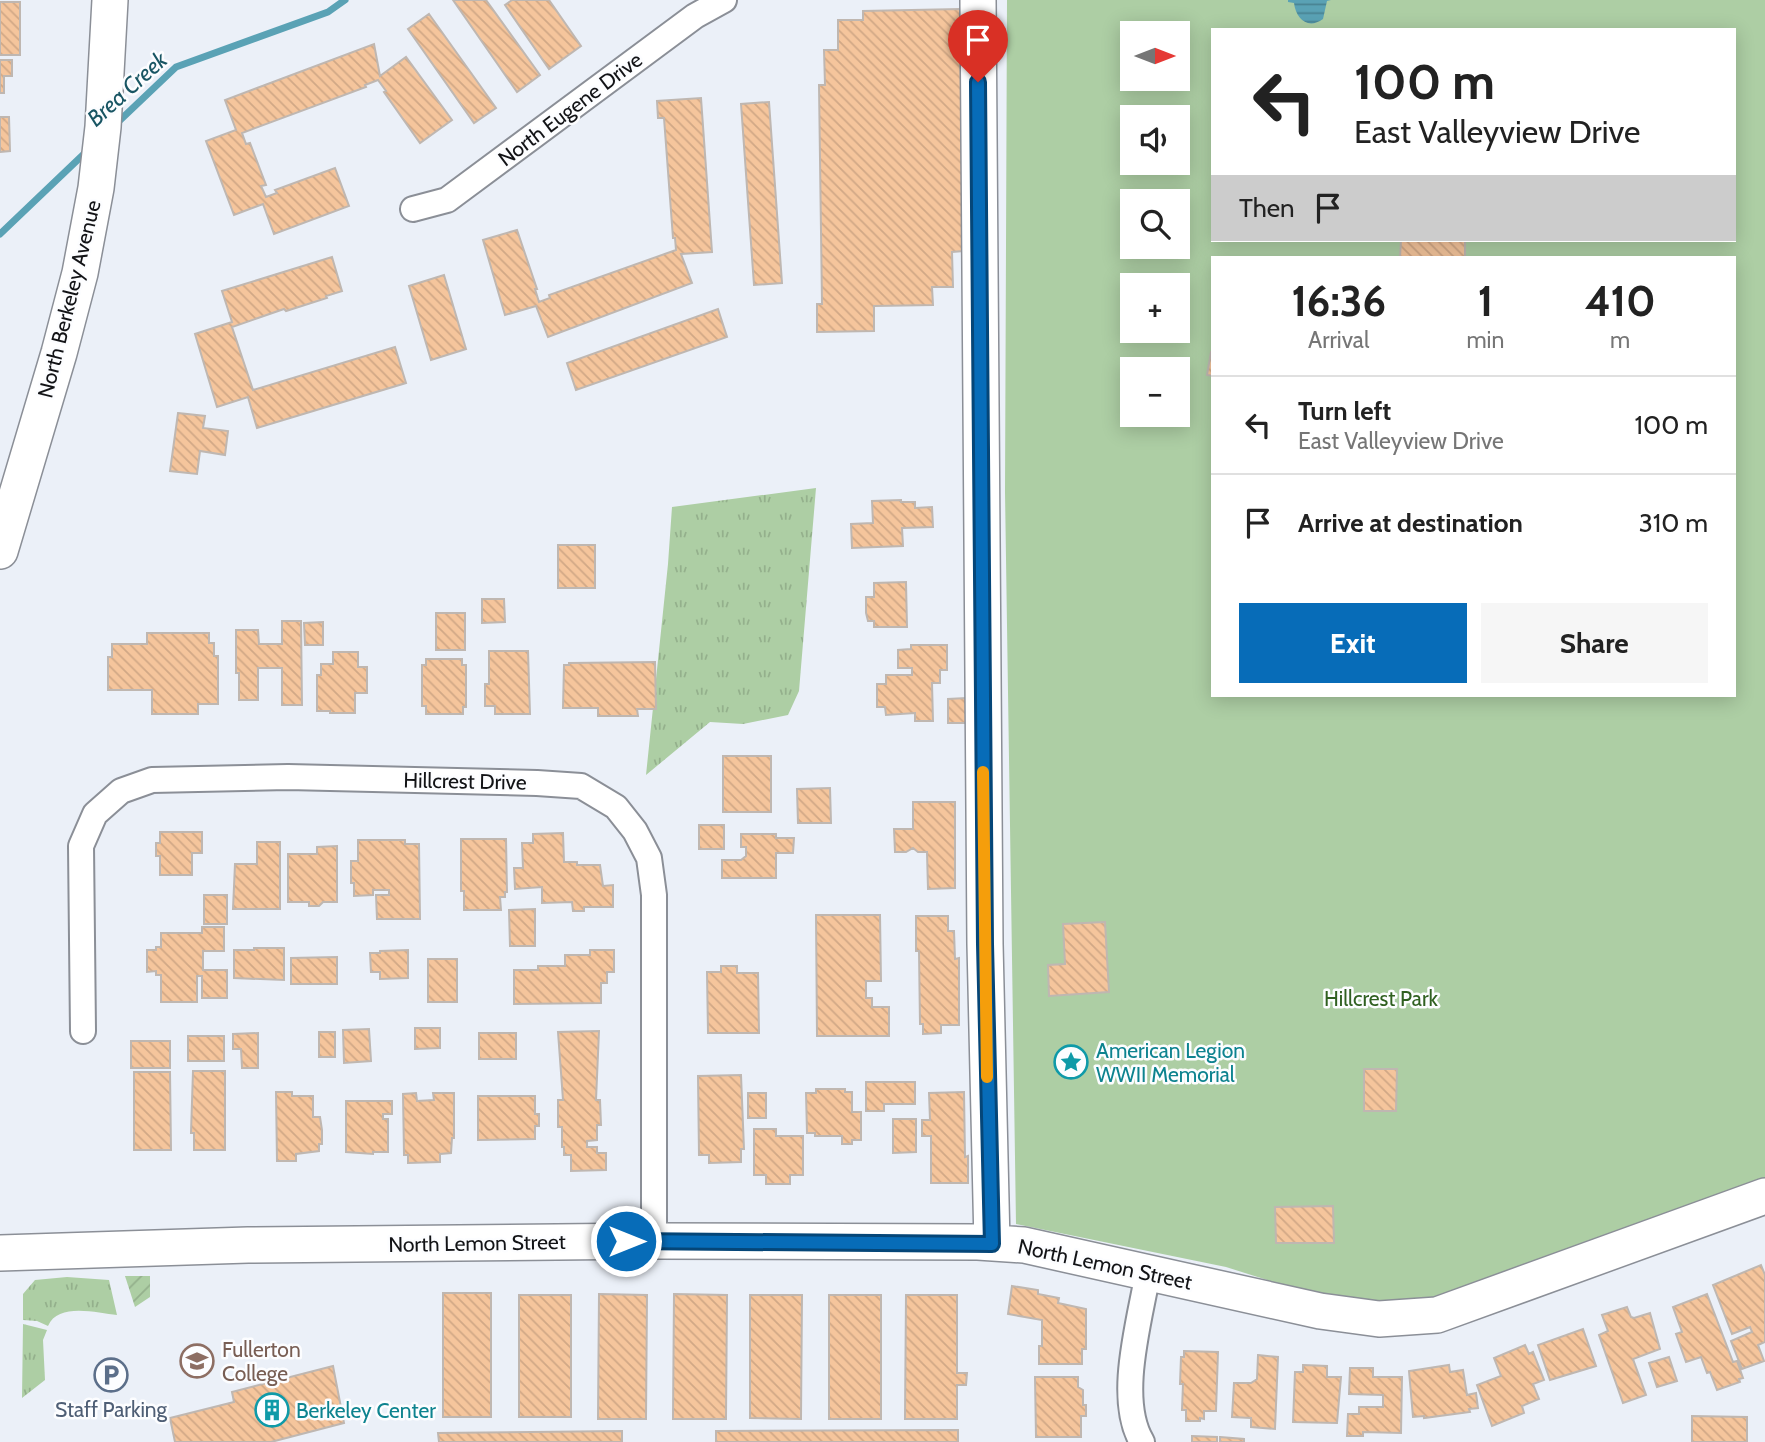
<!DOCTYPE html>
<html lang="en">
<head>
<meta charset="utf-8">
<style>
	:root { --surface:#fff; --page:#f6f6f6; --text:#222; --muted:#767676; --line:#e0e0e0; --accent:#076cb8 }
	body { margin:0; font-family:Cabin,sans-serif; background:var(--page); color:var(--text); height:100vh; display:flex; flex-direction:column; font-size:26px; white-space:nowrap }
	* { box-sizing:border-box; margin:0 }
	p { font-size:23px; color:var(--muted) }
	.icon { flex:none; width:38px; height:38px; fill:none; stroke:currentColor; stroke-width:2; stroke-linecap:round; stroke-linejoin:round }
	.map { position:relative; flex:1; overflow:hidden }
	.side { position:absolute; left:1211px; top:256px; width:525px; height:441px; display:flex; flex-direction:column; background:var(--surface); border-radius:0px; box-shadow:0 4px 18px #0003 }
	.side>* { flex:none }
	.hud { position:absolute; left:1211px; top:28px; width:525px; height:214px; border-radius:0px; box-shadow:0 4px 18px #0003; background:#fff; color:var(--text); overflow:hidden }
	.needle { width:46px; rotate:90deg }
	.fabs { position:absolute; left:1120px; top:21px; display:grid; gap:14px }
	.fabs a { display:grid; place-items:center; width:70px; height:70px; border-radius:0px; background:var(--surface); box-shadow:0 4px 18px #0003; font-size:35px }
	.pin { position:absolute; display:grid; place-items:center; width:60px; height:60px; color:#fff; margin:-72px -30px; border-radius:50% 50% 50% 0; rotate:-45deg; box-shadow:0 0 7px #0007 }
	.pin .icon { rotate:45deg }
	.me { position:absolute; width:77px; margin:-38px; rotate:90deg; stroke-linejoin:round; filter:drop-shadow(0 0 5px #0008) }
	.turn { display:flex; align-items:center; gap:24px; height:147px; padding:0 28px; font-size:32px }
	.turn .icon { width:91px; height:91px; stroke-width:2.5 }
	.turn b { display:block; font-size:49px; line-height:60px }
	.then { display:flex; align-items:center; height:66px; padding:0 28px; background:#0003; gap:14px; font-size:26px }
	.eta { display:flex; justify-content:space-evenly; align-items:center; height:119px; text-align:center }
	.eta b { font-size:42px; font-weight:800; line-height:49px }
	.cta { display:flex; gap:14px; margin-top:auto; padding:14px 28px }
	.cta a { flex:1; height:80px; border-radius:0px; background:var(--accent); color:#fff; font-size:28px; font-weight:800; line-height:80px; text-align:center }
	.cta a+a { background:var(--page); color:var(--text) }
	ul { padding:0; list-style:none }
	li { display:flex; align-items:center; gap:21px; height:98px; padding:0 28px; border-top:2px solid var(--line) }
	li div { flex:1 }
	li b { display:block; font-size:26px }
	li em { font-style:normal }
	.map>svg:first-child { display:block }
</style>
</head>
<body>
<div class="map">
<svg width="1765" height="1442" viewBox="0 0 1765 1442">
	<defs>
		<pattern id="grass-tufts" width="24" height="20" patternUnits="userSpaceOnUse" patternTransform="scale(1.75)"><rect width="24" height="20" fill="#adcea4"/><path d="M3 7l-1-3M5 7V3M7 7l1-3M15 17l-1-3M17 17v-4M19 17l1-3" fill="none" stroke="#94b08c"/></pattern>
		<pattern id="garden-furrows" width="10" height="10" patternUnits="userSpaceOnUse" patternTransform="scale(1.75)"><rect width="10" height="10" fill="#adcea4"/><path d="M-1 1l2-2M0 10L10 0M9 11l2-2" fill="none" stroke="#94b08c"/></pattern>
		<pattern id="water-rules" width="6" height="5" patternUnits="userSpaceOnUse" patternTransform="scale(1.75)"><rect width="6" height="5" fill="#5aa2b5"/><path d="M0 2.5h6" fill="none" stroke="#498392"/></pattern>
		<pattern id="building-back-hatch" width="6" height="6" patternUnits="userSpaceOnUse" patternTransform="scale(1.75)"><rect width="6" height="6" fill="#f5c59c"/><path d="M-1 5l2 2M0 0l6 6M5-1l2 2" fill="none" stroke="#d1a886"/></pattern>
	</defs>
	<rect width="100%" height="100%" fill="#ebf0f8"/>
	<path fill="url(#grass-tufts)" d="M816 488 799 691 788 715 743 724 710 722 646 775 668 564 672 507Z
		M67 1277 109 1280 117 1315C97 1313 58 1302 48 1326L37 1321 23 1320V1294L35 1280Z
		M23 1324 47 1330 43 1340 45 1380 22 1398Z"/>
	<path fill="#adcea4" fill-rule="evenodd" d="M1007 0H1765V1179L1561 1252 1458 1296 1368 1312 1226 1267 1016 1224 1005 492ZM1213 30H1734V240H1213ZM1132 33H1178V79H1132ZM1132 117H1178V163H1132ZM1132 201H1178V247H1132ZM1213 257H1734V695H1213ZM1132 285H1178V331H1132ZM1132 369H1178V415H1132Z"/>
	<path fill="url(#garden-furrows)" d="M125 1276H150V1297L135 1307Z"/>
	<path fill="url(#water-rules)" d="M1288 0H1331L1327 1 1323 19C1308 30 1296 19 1294 3L1288 2Z"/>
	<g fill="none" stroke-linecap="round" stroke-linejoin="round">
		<path stroke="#5aa2b5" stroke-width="7" d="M116 124 176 67 328 12 345 0
			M0 234 87 151"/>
	</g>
	<path fill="url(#building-back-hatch)" stroke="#bfb7b1" stroke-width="2" d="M453 0H486L540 75 517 92Z
		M512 0H549L581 46 549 69 505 5Z
		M0 2H20V55H0Z
		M960 9 963 251 952 252 953 287H932L933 305 874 306V331L817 332V304H822L819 85H825L824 50H838V20H863V11Z
		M429 14 496 108 474 123 408 29Z
		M374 44 380 76 406 57 452 120 420 143 384 92 386 91 378 80 365 85 366 87 242 133 246 144 250 143 266 185 261 186 266 197 277 193 275 190 335 168 349 206 274 234 263 204 234 215 206 141 236 130 225 100Z
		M0 60H12V76H4V93H0Z
		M701 98 712 252 681 254 692 283 548 337 536 306 505 315 483 240 517 230 537 289H535L539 302 550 298 549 295 676 250 675 238H673L664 118H658L657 101Z
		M769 102 782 283 754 285 741 104Z
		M0 117H9L10 151 0 152Z
		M1401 240H1465V257H1400Z
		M332 257 342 291 326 296 327 298 286 311 284 309 232 327 253 390 395 347 406 383 257 428 248 397 217 407 195 334 232 322 222 291Z
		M444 275 466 349 431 360 409 286Z
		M718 309 727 337 576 390 567 363Z
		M1211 352H1213V376L1207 375Z
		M178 413 205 416 203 428 228 431 225 455 200 451 197 474 170 471Z
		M901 500V502H915V508L932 507 933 527 902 528 903 546 852 548 851 524 873 523 872 501Z
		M558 545H595V588H558Z
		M906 582 907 627H874V621H868L866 613V597H874V583Z
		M482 599H504L505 622 482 623Z
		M436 613H465V650H436Z
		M282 621H301L302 705H282V668H258V700H239V673H236V630H258L259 644H282Z
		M323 622V645H305L304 623Z
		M147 633H209V643H214V656H218V704H198V714H152V690H108V657H112V644H147Z
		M911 645H947V670H940V683H932L933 721H915V713L886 715 885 707H877V684H886V675H912V668H898V650L911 649Z
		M489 651H528L530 714H495V706H485V684H489Z
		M333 652H358V667H367V693H355V713H330V711H317V675H321V664H333Z
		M426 659H462V665H466V707H463V714H426V706H422V665H426Z
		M655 662 656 709H637L638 716H598V708H563L564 665H569V663Z
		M966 698V723H948V699Z
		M723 756H771V812H723Z
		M830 788 831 823H798L797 789Z
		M913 802H955V888L928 889 927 852H918L913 848 906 852H895L894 829H913Z
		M699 825H724V849H699Z
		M160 832H202V853H192V875H160V856H156V843H160Z
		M563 833 564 862H577V865H600L603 886 613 885V907H584V911H573L572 902 542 903V887L515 889 514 868H523L522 843H533V834Z
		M741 834H776V838H794L793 853H776V878H722V860H741L746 856V847H741Z
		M461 839H506L507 892H505V897H500L501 910H464V891H461Z
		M358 840H405V844H419L420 919H377L376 895H389V890H373V895L354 896V883H351V861H358Z
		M257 842H280V909H233L235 864H257Z
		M337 846V902H323L319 906H309V902H288V854H317V847Z
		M204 895H227V924H204Z
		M535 909V946H510L509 910Z
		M816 915H880L881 981H866V998H872V1007H889V1036H817Z
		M916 916H948V931H954L955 959 959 958V1025H941V1033L923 1034V1024H920L919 951H916Z
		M1105 922 1109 992 1049 996 1048 965 1065 964 1063 924Z
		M202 927H224V951H203V970H227V998H202V976H197V1002H161V975H156V971L147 972V950H156V947H161V933H202Z
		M254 948H284V980L234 978V950H254Z
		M408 950V978L380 979V972H371L370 953H380V951Z
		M590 950H614V972H607V983H601V1003L514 1004V970H538V966H565V955H590Z
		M337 957V984H291V958Z
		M428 959H457V1002H428Z
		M721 966H737V973H758L759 1033H708L707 972H721Z
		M415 1028H440V1048L415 1049Z
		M369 1029 371 1061 344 1063 343 1030Z
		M599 1031 596 1100H600L601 1125H597V1140L587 1141V1147H597V1153H606V1170L571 1171V1155H564V1147H562V1127H558V1100H563L558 1032Z
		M319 1032H335V1057H319Z
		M258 1033V1068H242L241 1049H233V1034Z
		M479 1033H516V1059H479Z
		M188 1036H224V1061H188Z
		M131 1041H170V1068H131Z
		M1364 1069H1397L1396 1111H1364Z
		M193 1071H225V1150H194V1133H191Z
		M134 1072H170L171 1150H134Z
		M741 1075 744 1149H741V1162L709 1163V1155H699L698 1076Z
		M866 1082H915V1104H884V1111H866Z
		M816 1089H845V1092H852V1112H861V1140H852V1144H842V1136H815V1133H807L806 1093H816Z
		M276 1092H292V1096H313V1117H320L322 1130V1144H319V1151L296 1154V1161H277Z
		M964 1092 965 1157 968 1156V1183H931V1136H922V1120H930L929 1093Z
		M416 1093 417 1101 434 1100 433 1093H454V1138H452L451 1153 440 1154V1162L408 1163V1155H404L403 1094Z
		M748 1093H766V1118H748Z
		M478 1096H535V1114H539V1126H535V1139L478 1140Z
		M346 1101H392V1114H383V1119H388V1152H373V1154L346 1152Z
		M893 1119H916V1152L893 1153Z
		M754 1129H776V1136H803V1175H790V1184H766V1175H754Z
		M1333 1206 1334 1243H1276L1275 1207Z
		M1761 1265 1765 1275V1342L1758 1345 1764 1361 1742 1369 1731 1341 1752 1332 1750 1327 1732 1334 1713 1285Z
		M1012 1286 1038 1290V1294L1059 1298 1058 1303 1086 1309V1349H1082V1364H1039V1346H1042V1320L1008 1314Z
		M443 1293H491V1417H443Z
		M599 1294 647 1295 646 1419H598Z
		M674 1294 727 1295 726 1419H673Z
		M1707 1294 1733 1362 1737 1361 1743 1378 1739 1379 1740 1382 1717 1390 1710 1372 1707 1373 1701 1357 1686 1362 1676 1334 1682 1332 1673 1307Z
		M519 1295H571V1417H519Z
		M750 1295H802L801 1419 750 1418Z
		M829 1295H881V1419H829Z
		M906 1295H957V1373H967L966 1385H957V1419H905Z
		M1627 1307 1631 1317 1634 1318 1650 1313 1660 1349 1633 1359 1646 1395 1623 1403 1599 1335 1608 1331 1602 1315Z
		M1583 1329 1596 1366 1550 1380 1538 1345Z
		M1525 1345 1529 1354 1533 1352 1544 1380 1533 1384 1539 1399 1522 1406 1524 1413 1492 1426 1477 1385 1501 1376 1494 1358Z
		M1184 1351 1218 1352 1216 1411H1204V1419L1200 1418V1421H1186V1410H1182L1183 1384H1180L1181 1357H1184Z
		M1258 1355 1278 1357 1275 1429 1251 1427V1418L1232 1417 1234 1383H1251L1257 1379Z
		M1669 1357 1677 1381 1657 1387 1649 1363Z
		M1303 1365 1327 1366V1377H1341L1337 1423 1293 1422 1295 1372H1303Z
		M1449 1365 1450 1372 1463 1370 1467 1395 1476 1393 1478 1408 1469 1409 1470 1412 1424 1418V1416L1413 1417 1409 1371Z
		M333 1366 344 1423 271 1442H175L170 1418 234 1402 232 1392Z
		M1350 1368H1373V1377H1402L1401 1433 1363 1432V1436H1347L1348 1414H1359V1407H1383V1395L1349 1394Z
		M1035 1377H1078V1387L1083 1390V1405H1086V1416H1081V1437H1036Z
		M1692 1416 1747 1417V1442H1692Z
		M958 1430V1442H716V1431Z
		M622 1431V1442H439L438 1433Z
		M1192 1436 1217 1437V1442H1192Z
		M1220 1437 1244 1439V1442H1220Z"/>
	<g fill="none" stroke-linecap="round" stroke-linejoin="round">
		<defs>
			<path id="street" d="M413 209 447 200 695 16 724 0
				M83 1031 81 846 95 814 121 791 152 780 288 777 537 783 581 786 616 807 635 831 649 858 654 895V1241
				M1142 1442C1116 1399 1140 1320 1148 1272"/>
			<path id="secondary" d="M978 0 985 944 992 1243
				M0 551 59 353 80 273 96 188 103 127 110 0
				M0 1253 248 1245 654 1241 978 1242 1024 1245 1320 1311 1379 1319 1437 1315 1765 1196"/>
		</defs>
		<use href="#street" stroke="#8b8f97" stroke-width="28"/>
		<use href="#secondary" stroke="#8b8f97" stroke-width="38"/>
		<use href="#street" stroke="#fff" stroke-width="24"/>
		<use href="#secondary" stroke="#fff" stroke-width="35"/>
	</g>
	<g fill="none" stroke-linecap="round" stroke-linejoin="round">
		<defs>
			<path id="route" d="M626 1241 992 1244 985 944 978 82"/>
		</defs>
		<use href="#route" stroke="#054678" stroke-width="18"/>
		<use href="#route" stroke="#076cb8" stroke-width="12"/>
		<path stroke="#f59e0b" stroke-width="12" d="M983 772 987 1077"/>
	</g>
	<defs>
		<symbol id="sight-ring" viewBox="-11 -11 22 22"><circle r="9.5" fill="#fcfdff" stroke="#0f9aa8" stroke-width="1.5"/><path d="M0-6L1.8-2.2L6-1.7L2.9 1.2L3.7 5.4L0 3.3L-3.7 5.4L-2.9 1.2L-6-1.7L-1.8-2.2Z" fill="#0f9aa8"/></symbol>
		<symbol id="university-ring" viewBox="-11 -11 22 22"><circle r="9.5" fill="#fcfdff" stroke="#8d6e63" stroke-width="1.5"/><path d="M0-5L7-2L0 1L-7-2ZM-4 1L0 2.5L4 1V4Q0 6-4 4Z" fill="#8d6e63"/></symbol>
		<symbol id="parking-ring" viewBox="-11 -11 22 22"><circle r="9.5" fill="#fcfdff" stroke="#5c6f8a" stroke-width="1.5"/><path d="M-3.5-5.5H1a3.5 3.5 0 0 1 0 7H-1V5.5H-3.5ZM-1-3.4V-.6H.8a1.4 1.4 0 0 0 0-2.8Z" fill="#5c6f8a"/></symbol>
		<symbol id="building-ring" viewBox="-11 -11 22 22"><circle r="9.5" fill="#fcfdff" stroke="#0f9aa8" stroke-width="1.5"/><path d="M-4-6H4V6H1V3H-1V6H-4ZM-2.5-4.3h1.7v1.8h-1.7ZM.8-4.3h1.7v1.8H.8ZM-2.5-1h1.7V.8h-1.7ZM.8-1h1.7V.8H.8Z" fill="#0f9aa8"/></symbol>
	</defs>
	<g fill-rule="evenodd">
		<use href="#sight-ring" x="1052" y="1043" width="38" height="38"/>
		<use href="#university-ring" x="178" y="1342" width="38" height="38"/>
		<use href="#parking-ring" x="92" y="1356" width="38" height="38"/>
		<use href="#building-ring" x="253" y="1391" width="38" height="38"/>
	</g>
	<g text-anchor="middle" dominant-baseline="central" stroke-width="5" stroke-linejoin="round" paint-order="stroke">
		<g font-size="21" fill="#121316" stroke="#fcfdff">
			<text transform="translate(570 109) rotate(-37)">North Eugene Drive</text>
			<text transform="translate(69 299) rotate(-76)">North Berkeley Avenue</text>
			<text transform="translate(465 781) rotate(1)">Hillcrest Drive</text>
			<text transform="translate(477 1243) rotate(-1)">North Lemon Street</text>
			<text transform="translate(1105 1264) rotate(12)">North Lemon Street</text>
		</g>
		<g font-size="21" fill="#306021" stroke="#fcfdff">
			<text x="1381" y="998">Hillcrest Park</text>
		</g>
		<g font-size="21" fill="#0d838f" stroke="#fcfdff" text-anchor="start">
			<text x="1096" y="1050">American Legion<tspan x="1096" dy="24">WWII Memorial</tspan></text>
			<text x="296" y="1410">Berkeley Center</text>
		</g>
		<g font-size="21" fill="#785e54" stroke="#fcfdff" text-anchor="start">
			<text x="222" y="1349">Fullerton<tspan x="222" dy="24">College</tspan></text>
		</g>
		<g font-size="21" fill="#4e5e75" stroke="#fcfdff">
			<text x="111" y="1409">Staff Parking</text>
		</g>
		<g font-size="23" font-style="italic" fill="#185563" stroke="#fcfdff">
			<text transform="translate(127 89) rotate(-42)">Brea Creek</text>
		</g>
	</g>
</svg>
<div class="fabs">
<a><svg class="needle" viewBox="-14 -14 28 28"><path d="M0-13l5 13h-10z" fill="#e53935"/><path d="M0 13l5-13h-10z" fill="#767676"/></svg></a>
<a><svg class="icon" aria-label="sound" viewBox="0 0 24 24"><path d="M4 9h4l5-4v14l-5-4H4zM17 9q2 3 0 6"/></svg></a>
<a><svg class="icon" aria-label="search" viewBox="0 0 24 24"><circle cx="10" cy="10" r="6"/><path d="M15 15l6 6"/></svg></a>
<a>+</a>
<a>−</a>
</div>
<div class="pin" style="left:978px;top:82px;background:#d93025"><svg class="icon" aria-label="arrive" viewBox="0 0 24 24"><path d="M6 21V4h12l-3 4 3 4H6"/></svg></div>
<svg class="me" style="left:626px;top:1241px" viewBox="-20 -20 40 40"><circle r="17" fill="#076cb8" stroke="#fff" stroke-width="3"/><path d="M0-11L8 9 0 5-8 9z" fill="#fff"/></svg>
<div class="hud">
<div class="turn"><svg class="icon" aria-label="left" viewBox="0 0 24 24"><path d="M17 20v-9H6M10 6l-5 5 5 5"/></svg><div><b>100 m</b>East Valleyview Drive</div></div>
<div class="then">Then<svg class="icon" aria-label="arrive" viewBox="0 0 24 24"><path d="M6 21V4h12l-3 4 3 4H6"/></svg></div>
</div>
<section class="side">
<div class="eta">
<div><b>16:36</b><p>Arrival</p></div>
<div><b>1</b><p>min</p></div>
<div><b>410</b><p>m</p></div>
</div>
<ul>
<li><svg class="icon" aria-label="left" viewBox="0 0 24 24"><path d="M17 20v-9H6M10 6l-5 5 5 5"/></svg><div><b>Turn left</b><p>East Valleyview Drive</p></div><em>100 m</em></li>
<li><svg class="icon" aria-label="arrive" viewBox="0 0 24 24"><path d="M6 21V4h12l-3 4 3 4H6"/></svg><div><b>Arrive at destination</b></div><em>310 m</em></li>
</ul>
<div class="cta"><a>Exit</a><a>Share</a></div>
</section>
</div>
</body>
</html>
